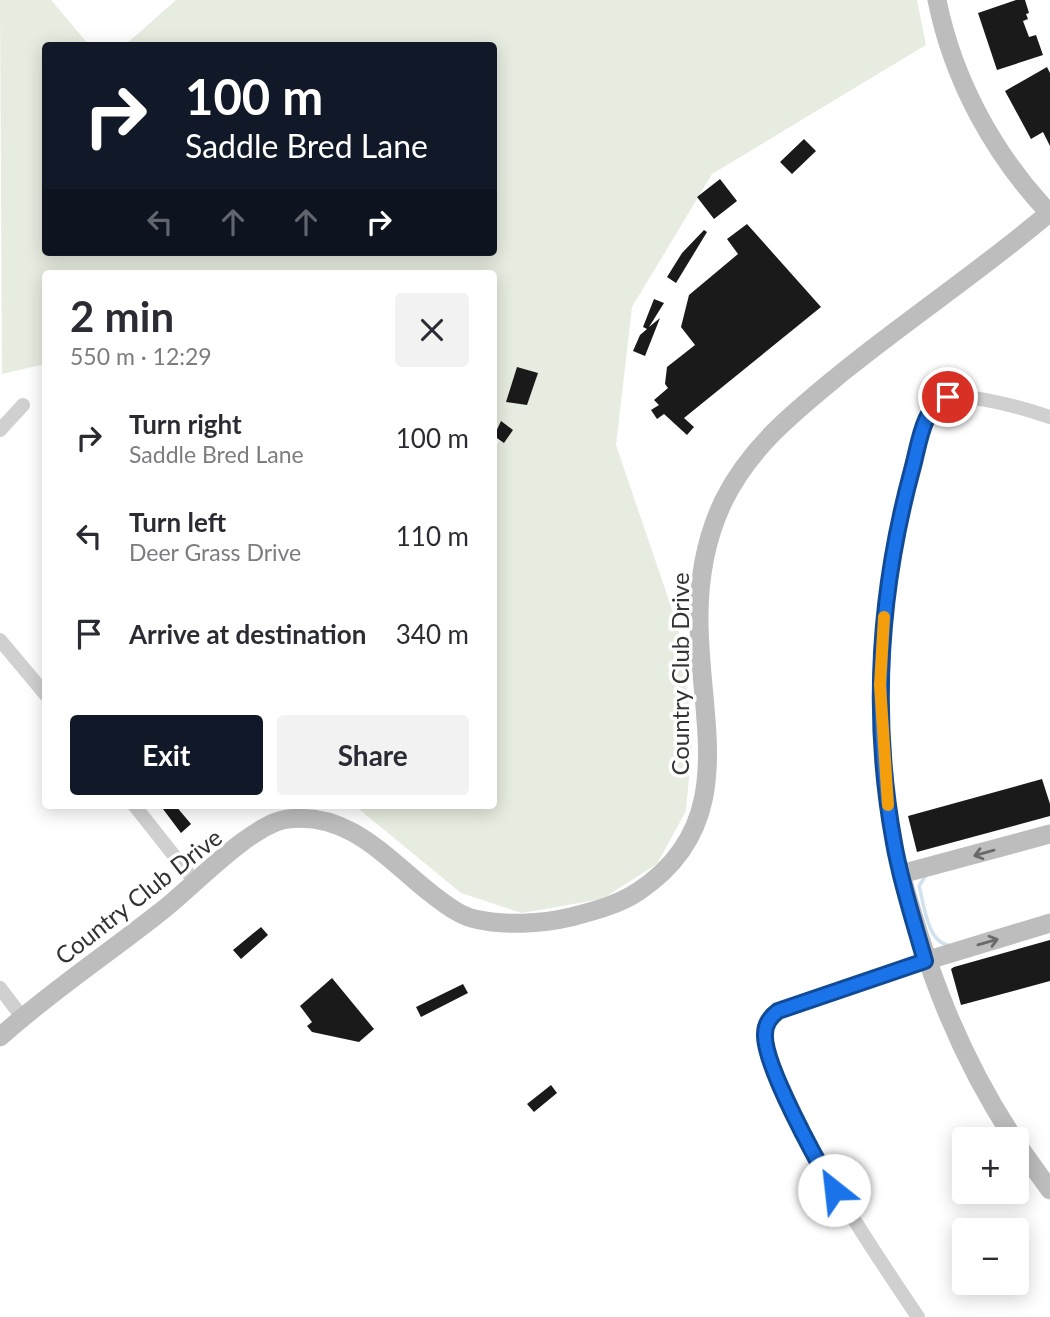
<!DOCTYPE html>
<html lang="en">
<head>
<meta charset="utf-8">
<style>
	:root { --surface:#fff; --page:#f2f2f3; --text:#2b2b33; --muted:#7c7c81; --accent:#111827 }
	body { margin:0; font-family:Lato,sans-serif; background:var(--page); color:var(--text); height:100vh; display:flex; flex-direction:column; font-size:26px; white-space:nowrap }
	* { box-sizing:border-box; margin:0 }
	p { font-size:23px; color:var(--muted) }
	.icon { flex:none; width:38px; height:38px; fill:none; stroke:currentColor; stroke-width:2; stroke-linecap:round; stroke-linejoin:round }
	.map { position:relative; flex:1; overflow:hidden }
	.sheet { position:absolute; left:42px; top:270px; width:455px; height:539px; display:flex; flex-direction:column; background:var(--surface); border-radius:7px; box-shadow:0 4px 18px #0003 }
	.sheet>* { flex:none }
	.guide { position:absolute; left:42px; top:42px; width:455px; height:214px; border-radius:7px; box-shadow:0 4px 18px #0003; background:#111827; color:#fff; overflow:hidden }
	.fabs { position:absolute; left:952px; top:1127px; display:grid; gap:14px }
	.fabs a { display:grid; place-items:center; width:77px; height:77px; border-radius:7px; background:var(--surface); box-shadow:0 4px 18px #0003; font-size:35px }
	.pin { position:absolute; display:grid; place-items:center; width:60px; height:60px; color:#fff; margin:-30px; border:4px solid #fff; border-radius:50%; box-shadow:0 2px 7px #0007 }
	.me { position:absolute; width:77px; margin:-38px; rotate:331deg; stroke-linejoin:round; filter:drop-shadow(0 0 5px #0008) }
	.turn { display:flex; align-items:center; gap:24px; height:147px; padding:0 28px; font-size:32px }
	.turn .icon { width:91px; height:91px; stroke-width:2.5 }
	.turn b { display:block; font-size:49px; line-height:60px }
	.lanes { display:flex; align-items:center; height:66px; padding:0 28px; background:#0003; justify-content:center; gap:35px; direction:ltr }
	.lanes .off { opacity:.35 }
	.round { display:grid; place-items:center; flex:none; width:74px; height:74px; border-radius:7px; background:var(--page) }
	.headline { display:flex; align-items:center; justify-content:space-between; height:119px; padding:0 28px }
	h1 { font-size:42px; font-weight:700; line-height:52px }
	.cta { display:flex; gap:14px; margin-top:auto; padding:14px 28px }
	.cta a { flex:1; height:80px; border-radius:7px; background:var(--accent); color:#fff; font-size:28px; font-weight:700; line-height:80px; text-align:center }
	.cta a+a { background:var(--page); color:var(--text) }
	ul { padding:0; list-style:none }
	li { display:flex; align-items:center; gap:21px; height:98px; padding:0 28px }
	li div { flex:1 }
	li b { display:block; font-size:26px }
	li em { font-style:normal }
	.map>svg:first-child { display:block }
</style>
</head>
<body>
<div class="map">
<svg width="1050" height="1317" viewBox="0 0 1050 1317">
	<rect width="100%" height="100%" fill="#fff"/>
	<path fill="#e6ecdf" d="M0 0H51L89 45 46 46V252H494V46L125 45 176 0H917L926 45 712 174 632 307 616 445 678 627 693 733 686 811 657 864 602 899 522 913 461 893 354 805H494V447L502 439 494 429V273H46L45 364 2 374Z"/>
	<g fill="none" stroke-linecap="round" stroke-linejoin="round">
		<path stroke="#cfe2ee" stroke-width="3.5" d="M926 875 919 886C924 903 927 942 948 945"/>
	</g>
	<path fill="#1a1a1a" d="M1016 0H1025L1029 13 1026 14 1028 19 1023 21 1029 37 1036 35 1043 55 997 70 978 13Z
		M1047 67 1050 73V146L1043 132 1031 139 1005 91Z
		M804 139 816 151 792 174 780 162Z
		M720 179 737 201 714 219 697 197Z
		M747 224 821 307 684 418 694 427 687 435 664 414 657 419 651 410 659 405 654 400 668 388 665 384 667 367 695 345 681 327 689 295 738 254 727 239Z
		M704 230 707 232 676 283 667 277 682 253Z
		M654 299 664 303 649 327 660 318 645 356 633 351 640 335 647 329 643 327Z
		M517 367 538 373 527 405 506 402Z
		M501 421 513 430 504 443 494 436Z
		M1042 779 1050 804V816L917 852 908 816Z
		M160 805H175L191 824 181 833Z
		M261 927 268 935 241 959 233 950Z
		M1050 940V981L961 1005 951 969 954 967Z
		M332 978 374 1029 359 1042 312 1032 307 1026 312 1022 300 1006Z
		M463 984 468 993 421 1017 416 1007Z
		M551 1085 557 1093 534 1112 527 1104Z"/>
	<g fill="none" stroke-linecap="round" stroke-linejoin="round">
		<path stroke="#d0d0d0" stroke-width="14" d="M0 430 23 405
			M0 640 46 695
			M134 805 195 882
			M901 874C872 735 877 599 914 462 919 445 923 409 941 400 960 389 1029 410 1050 417
			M0 988 22 1017
			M918 1317C868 1243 820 1171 784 1089 776 1073 763 1052 764 1034 765 1024 770 1017 778 1011L925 961"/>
		<path stroke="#bdbdbd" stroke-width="19" d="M937 0C953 80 994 155 1050 214
			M925 961 1050 923
			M0 1037C50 992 106 955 159 913 191 889 251 823 288 819 350 811 389 861 433 895 445 904 460 916 475 919 505 926 541 924 571 917 594 911 618 905 639 891 742 822 698 718 699 617 699 576 706 537 724 500 751 445 798 409 844 371 911 317 983 269 1049 213
			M1014 1139C958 1054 928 971 901 874L1050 834
			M1017 1144 1050 1190"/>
	</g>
	<defs><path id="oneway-shaft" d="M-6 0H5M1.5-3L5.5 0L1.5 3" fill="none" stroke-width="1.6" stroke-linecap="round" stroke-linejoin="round" transform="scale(1.75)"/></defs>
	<g stroke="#6a6a6a">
		<use href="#oneway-shaft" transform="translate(984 853) rotate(164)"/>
		<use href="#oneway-shaft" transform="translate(988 942) rotate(-16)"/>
	</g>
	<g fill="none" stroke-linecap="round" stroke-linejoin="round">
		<defs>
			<path id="route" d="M834 1190C817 1161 763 1064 765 1034 765 1024 770 1017 778 1011L925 961C914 922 901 883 894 843 871 718 879 592 912 470 919 446 922 406 948 397"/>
		</defs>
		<use href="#route" stroke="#114b97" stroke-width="18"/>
		<use href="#route" stroke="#1a73e8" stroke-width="12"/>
		<path stroke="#f59e0b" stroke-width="12" d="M884 617 880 685 888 805"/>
	</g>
	<g text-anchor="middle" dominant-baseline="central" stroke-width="7" stroke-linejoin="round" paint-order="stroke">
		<g font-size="24" fill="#333" stroke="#fff">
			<text transform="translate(679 674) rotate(-90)">Country Club Drive</text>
			<text transform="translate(138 896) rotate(-38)">Country Club Drive</text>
		</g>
	</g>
</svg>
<div class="fabs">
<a>+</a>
<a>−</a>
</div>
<div class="pin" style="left:948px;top:397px;background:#d93025"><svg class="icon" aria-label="arrive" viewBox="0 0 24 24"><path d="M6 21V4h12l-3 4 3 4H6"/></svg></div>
<svg class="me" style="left:834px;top:1190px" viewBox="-20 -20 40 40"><circle r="19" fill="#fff"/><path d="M0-13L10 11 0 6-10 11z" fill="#1a73e8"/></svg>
<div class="guide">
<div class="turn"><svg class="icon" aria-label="right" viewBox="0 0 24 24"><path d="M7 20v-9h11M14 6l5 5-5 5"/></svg><div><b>100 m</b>Saddle Bred Lane</div></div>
<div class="lanes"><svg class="icon off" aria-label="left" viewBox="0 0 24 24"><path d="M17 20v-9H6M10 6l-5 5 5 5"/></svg><svg class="icon off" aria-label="ahead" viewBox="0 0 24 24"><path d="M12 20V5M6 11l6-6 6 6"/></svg><svg class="icon off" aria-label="ahead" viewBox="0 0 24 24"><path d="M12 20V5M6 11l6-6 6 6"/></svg><svg class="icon" aria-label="right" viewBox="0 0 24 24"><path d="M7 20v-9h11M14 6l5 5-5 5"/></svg></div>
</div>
<section class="sheet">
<div class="headline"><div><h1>2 min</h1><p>550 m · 12:29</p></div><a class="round"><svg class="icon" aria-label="close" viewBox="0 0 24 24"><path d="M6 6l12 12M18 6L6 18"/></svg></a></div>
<ul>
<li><svg class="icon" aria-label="right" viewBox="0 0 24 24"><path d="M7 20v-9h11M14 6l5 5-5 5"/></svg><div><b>Turn right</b><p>Saddle Bred Lane</p></div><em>100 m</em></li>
<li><svg class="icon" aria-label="left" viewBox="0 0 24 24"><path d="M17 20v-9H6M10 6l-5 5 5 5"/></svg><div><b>Turn left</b><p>Deer Grass Drive</p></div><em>110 m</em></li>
<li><svg class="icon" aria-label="arrive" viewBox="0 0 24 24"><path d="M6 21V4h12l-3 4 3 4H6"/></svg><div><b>Arrive at destination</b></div><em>340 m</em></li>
</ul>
<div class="cta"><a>Exit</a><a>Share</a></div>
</section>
</div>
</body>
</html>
